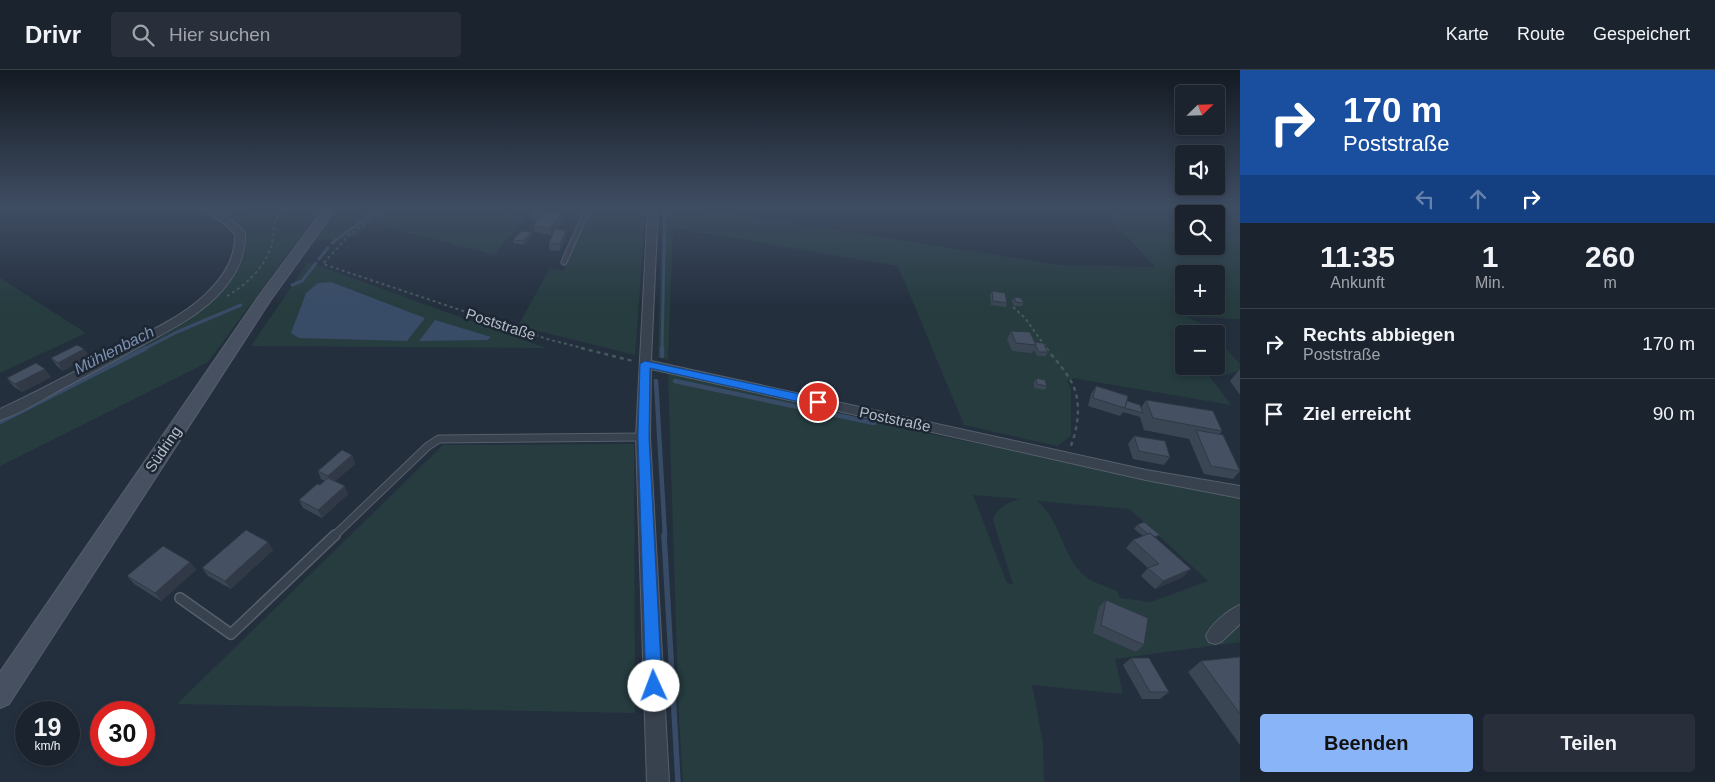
<!DOCTYPE html>
<html lang="de">
<head>
<meta charset="utf-8">
<style>
	:root { --surface:#1b232e; --page:#282f3a; --text:#f1f3f6; --muted:#a0a4aa; --line:#39404a; --accent:#8ab4f8 }
	body { margin:0; font-family:Helvetica,sans-serif; background:var(--page); color:var(--text); height:100vh; display:flex; flex-direction:column; font-size:19px; white-space:nowrap }
	* { box-sizing:border-box; margin:0 }
	p { font-size:16px; color:var(--muted) }
	.icon { flex:none; width:28px; height:28px; fill:none; stroke:currentColor; stroke-width:2; stroke-linecap:round; stroke-linejoin:round }
	.map { position:relative; flex:1; overflow:hidden }
	.drawer { display:flex; flex-direction:column; background:var(--surface); width:475px }
	.drawer>* { flex:none }
	.top-card { background:#1a4fa0; color:#fff; overflow:hidden }
	.needle { width:32px; rotate:67deg }
	.tools { position:absolute; left:1175px; top:15px; display:grid; gap:10px }
	.tools a { display:grid; place-items:center; width:50px; height:50px; border-radius:5px; background:var(--surface); box-shadow:0 2px 8px #0003,0 0 0 1px var(--line); font-size:25px }
	.speed { position:absolute; left:15px; top:631px; display:flex; gap:10px; font-size:25px; font-weight:700; text-align:center }
	.speed>* { display:grid; place-content:center; width:65px; height:65px; border-radius:50%; background:var(--surface); box-shadow:0 2px 8px #0003,0 0 0 1px var(--line); line-height:1 }
	.speed small { font-size:12px; font-weight:400 }
	.speed .limit { border:8px solid #d22; background:#fff; color:#111 }
	.pin { position:absolute; display:grid; place-items:center; width:42px; height:42px; color:#fff; margin:-21px; border:2px solid #fff; border-radius:50%; box-shadow:0 1px 5px #0007 }
	.me { position:absolute; width:55px; margin:-28px; rotate:358deg; stroke-linejoin:round; filter:drop-shadow(0 0 4px #0008) }
	.turn { display:flex; align-items:center; gap:18px; height:105px; padding:0 20px; font-size:22px }
	.turn .icon { width:65px; height:65px; stroke-width:2.5 }
	.turn b { display:block; font-size:35px; line-height:42px }
	.lanes { display:flex; align-items:center; height:48px; padding:0 20px; background:#0003; justify-content:center; gap:25px; direction:ltr }
	.lanes .off { opacity:.35 }
	.eta { display:flex; justify-content:space-evenly; align-items:center; height:85px; text-align:center }
	.eta b { font-size:30px; font-weight:700; line-height:35px }
	.action { display:flex; gap:10px; margin-top:auto; padding:10px 20px }
	.action a { flex:1; height:58px; border-radius:5px; background:var(--accent); color:#111; font-size:20px; font-weight:700; line-height:58px; text-align:center }
	.action a+a { background:var(--page); color:var(--text) }
	ul { padding:0; list-style:none }
	li { display:flex; align-items:center; gap:15px; height:70px; padding:0 20px; border-top:1px solid var(--line) }
	li div { flex:1 }
	li b { display:block; font-size:19px }
	li em { font-style:normal }
	header { display:flex; align-items:center; gap:30px; box-sizing:border-box; height:70px; padding:0 25px; background:var(--surface); border-bottom:1px solid var(--line) }
	header strong { font-size:24px }
	nav { display:flex; gap:28px; margin-inline-start:auto; font-size:18px }
	.search { width:350px; height:45px; background:var(--page); display:flex; align-items:center; gap:12px; box-sizing:border-box; padding:0 18px; border-radius:5px; color:var(--muted); font-size:19px }
	main { display:flex; flex:1; min-height:0 }
	.map>svg:first-child { display:block }
</style>
</head>
<body>
<header>
<strong>Drivr</strong>
<div class="search"><svg class="icon" aria-label="search" viewBox="0 0 24 24"><circle cx="10" cy="10" r="6"/><path d="M15 15l6 6"/></svg>Hier suchen</div>
<nav><a>Karte</a><a>Route</a><a>Gespeichert</a></nav>
</header>
<main>
<div class="map">
<svg width="1240" height="712" viewBox="0 0 1240 712">
	<rect width="100%" height="100%" fill="#242f3e"/>
	<path fill="#263c3f" fill-rule="evenodd" d="M207 136H251L266 143 276 136H508L531 140 494 185 373 153 354 167 296 173 208 292 0 396V350C52 324 104 297 154 267 170 258 188 249 203 238 219 226 252 188 244 166 239 150 221 143 207 136Z
		M574 136H646L635 285 518 256 550 198 564 201 585 151 568 148Z
		M662 136H710L709 140 1059 195 1155 197 1109 147 1125 136H1240V249L1187 247 1208 257 1214 264H1184V296H1216V267L1240 294 1239 301 1225 305 1208 304 1231 335 1073 308 1067 311 1071 320V366L1057 376 964 355 898 196 673 158 668 290 658 287ZM1184 144H1216V176H1184ZM1184 204H1216V236H1184Z
		M308 192 546 278 251 276ZM306 223 425 248 292 263Z
		M0 208 86 263 0 303Z
		M668 302 897 357 1240 428V572L1115 589 1123 624 1032 615 1043 673 1044 712H683L679 650ZM973 425 1020 429C1010 432 995 438 993 450L1013 514 1007 513ZM1037 431 1130 439 1208 511 1151 532 1120 528 1117 521C1108 517 1093 513 1085 506 1062 487 1061 450 1037 431Z
		M634 374 635 643 177 634 443 375Z"/>
	<path fill="#394c67" d="M331 212 425 248 407 271 299 268 291 263 306 223 318 213Z
		M435 250 491 267 487 270 419 271Z"/>
	<g fill="none" stroke-linecap="round" stroke-linejoin="round">
		<path stroke="#394c67" stroke-width="3" d="M332 173 383 136
			M319 189 328 178
			M292 215 302 211 316 193
			M144 279 177 262 241 235
			M662 279 665 136"/>
		<path stroke="#394c67" stroke-width="4.5" d="M662 286V278
			M656 311 665 466
			M675 311 874 353
			M0 352 146 278"/>
		<path stroke="#394c67" stroke-width="5.5" d="M664 465 678 712"/>
		<defs>
			<path id="service-far2" d="M564 192 589 136"/>
			<path id="service-far1" d="M334 466 428 376 439 369 643 367"/>
			<path id="service" d="M180 528 231 564 335 465"/>
			<path id="minor" d="M193 136C213 136 232 148 245 163 246 188 234 209 216 227 196 247 170 260 146 273 119 288 92 303 65 317 45 328 22 343 0 350V339C45 318 89 294 132 271 159 256 188 243 209 221 225 205 236 187 235 164L223 152Z
				M648 136H658L651 291 1146 400 1240 416V428L1146 410 651 299 650 367 669 712H647L636 367Z
				M1240 535V554L1221 572 1215 574 1209 572 1206 566C1211 554 1228 540 1240 535Z"/>
			<path id="secondary" d="M326 136H338L270 231 9 634 0 638V602L258 227Z"/>
		</defs>
		<use href="#service-far2" stroke="#565f6c" stroke-width="7"/>
		<use href="#service-far1" stroke="#565f6c" stroke-width="9"/>
		<use href="#service" stroke="#565f6c" stroke-width="12"/>
		<use href="#minor" stroke="#565f6c" stroke-width="2"/>
		<use href="#secondary" stroke="#565f6c" stroke-width="2"/>
		<path stroke="#44595c" stroke-width="2" stroke-dasharray="3 3" stroke-linecap="butt" d="M389 136 348 166 323 194 547 269 586 279
			M227 226C246 215 264 198 271 177 277 155 267 152 289 136
			M1013 237 1025 248 1047 279"/>
		<path stroke="#44595c" stroke-width="2.5" stroke-dasharray="4 4" stroke-linecap="butt" d="M581 278 633 291
			M1046 278C1055 289 1065 300 1072 313 1082 332 1078 359 1070 378"/>
		<use href="#service-far2" stroke="#38414e" stroke-width="5"/>
		<use href="#service-far1" stroke="#38414e" stroke-width="7"/>
		<use href="#service" stroke="#38414e" stroke-width="9"/>
		<use href="#minor" fill="#38414e" fill-rule="evenodd"/>
		<use href="#secondary" fill="#465061" fill-rule="evenodd"/>
	</g>
	<path fill="#3b4654" d="M530 143H563V151L556 159 566 160V167L560 181 549 180V173L553 163 551 165 535 162 534 155 537 151 531 150Z
		M531 162 532 166 524 175 513 173V170Z
		M992 221 1007 233 1006 237 991 235 990 225Z
		M1014 227 1024 233 1022 236H1014L1012 231Z
		M1011 261 1035 272 1048 282 1046 286H1037L1034 280 1032 283 1012 281 1007 269Z
		M84 279 90 287 63 301 57 296 51 288Z
		M1240 299V325L1230 311Z
		M51 307 22 322 13 316 7 308Z
		M1036 308 1047 316 1045 320 1034 318V312Z
		M1096 316 1141 338 1146 330 1222 361 1219 365 1240 401 1233 409 1204 404 1189 369 1144 360 1140 347 1123 342 1120 346 1088 336 1091 324Z
		M1134 366 1170 387 1164 395 1133 389 1128 374Z
		M352 385 355 394 335 411 348 424 322 448 303 438 299 430 325 411 321 409 318 401Z
		M1137 455 1156 469 1183 507 1155 519 1141 506 1148 498 1126 478 1133 470 1143 466 1134 459Z
		M268 472 273 480 231 519 208 506 202 498Z
		M190 492 196 500 161 531 134 514 127 506Z
		M1106 530 1144 575 1136 582 1093 563 1099 537Z
		M1240 587V675L1188 602 1201 591Z
		M1131 588 1169 622 1160 629H1142L1123 595Z"/>
	<path fill="#303945" d="M563 143V151L551 165 550 158Z
		M566 160V167L560 181V174Z
		M531 162 532 166 524 175 523 171Z
		M84 279 90 287 63 301 58 293Z
		M45 299 51 307 22 322 15 314Z
		M352 385 355 394 332 414 328 406Z
		M345 416 348 424 322 448 318 440Z
		M268 472 273 480 231 519 225 511Z
		M190 492 196 500 161 531 155 523Z
		M1191 499 1183 507 1155 519 1163 511Z"/>
	<path fill="#455162" stroke="#303945" d="M534 139 563 143 550 158 534 155 542 145 530 143Z
		M555 159 566 160 560 174 549 173Z
		M521 161 531 162 523 171 513 170Z
		M992 221 1005 223 1007 233 993 231Z
		M1014 227 1021 228 1024 233 1016 232Z
		M1011 261 1030 262 1036 275 1016 273Z
		M1035 272 1043 273 1048 282H1039L1035 275H1036Z
		M77 275 84 279 58 293 51 288Z
		M36 293 45 299 15 314 7 308Z
		M1036 308 1045 310 1047 316 1037 314Z
		M1096 316 1128 326 1125 338 1093 328Z
		M1146 330 1213 341 1222 361 1153 348Z
		M1127 331 1140 335 1143 343 1125 338Z
		M1196 360 1223 365 1240 401 1211 396Z
		M1134 366 1165 371 1170 387 1139 381Z
		M342 380 352 385 328 406 318 401Z
		M328 408 345 416 318 440 299 430 317 414 320 415Z
		M1144 452 1160 465 1154 467 1150 463 1148 464 1137 455Z
		M246 460 268 472 225 511 202 498Z
		M1150 463 1191 499 1163 511 1148 498 1159 494 1133 470Z
		M163 476 190 492 155 523 127 506Z
		M1106 530 1148 548 1144 575 1101 555Z
		M1240 587V644L1201 591Z
		M1131 588H1149L1169 622H1150Z"/>
	<linearGradient id="sky" x2="0" y2="1"><stop stop-color="#141a22"/><stop offset="0.58" stop-color="#3f4d63"/><stop offset="1" stop-color="#3f4d63" stop-opacity="0"/></linearGradient>
	<rect width="1240" height="236" fill="url(#sky)"/>
	<path fill="#1a73e8" stroke="#114b97" d="M645 291 818 328 823 332 818 336 650 298 649 367 662 616 659 622 654 624 648 622 646 616 638 367 640 294Z"/>
	<g text-anchor="middle" dominant-baseline="central" stroke-width="5" stroke-linejoin="round" paint-order="stroke">
		<g font-size="15" fill="#b4bcc9" stroke="#1d2633">
			<text transform="translate(501 254) rotate(18)">Poststraße</text>
			<text transform="translate(895 349) rotate(12)">Poststraße</text>
			<text transform="translate(163 379) rotate(-56)">Südring</text>
		</g>
		<g font-size="16" font-style="italic" fill="#7c92b1" stroke="#1d2633">
			<text transform="translate(114 280) rotate(-27)">Mühlenbach</text>
		</g>
	</g>
</svg>
<div class="tools">
<a><svg class="needle" viewBox="-14 -14 28 28"><path d="M0-13l5 13h-10z" fill="#e53935"/><path d="M0 13l5-13h-10z" fill="#a0a4aa"/></svg></a>
<a><svg class="icon" aria-label="sound" viewBox="0 0 24 24"><path d="M4 9h4l5-4v14l-5-4H4zM17 9q2 3 0 6"/></svg></a>
<a><svg class="icon" aria-label="search" viewBox="0 0 24 24"><circle cx="10" cy="10" r="6"/><path d="M15 15l6 6"/></svg></a>
<a>+</a>
<a>−</a>
</div>
<div class="speed"><div>19<small>km/h</small></div><div class="limit">30</div></div>
<div class="pin" style="left:818px;top:332px;background:#d93025"><svg class="icon" aria-label="arrive" viewBox="0 0 24 24"><path d="M6 21V4h12l-3 4 3 4H6"/></svg></div>
<svg class="me" style="left:654px;top:616px" viewBox="-20 -20 40 40"><circle r="19" fill="#fff"/><path d="M0-13L10 11 0 6-10 11z" fill="#1a73e8"/></svg>
</div>
<section class="drawer">
<div class="top-card">
<div class="turn"><svg class="icon" aria-label="right" viewBox="0 0 24 24"><path d="M7 20v-9h11M14 6l5 5-5 5"/></svg><div><b>170 m</b>Poststraße</div></div>
<div class="lanes"><svg class="icon off" aria-label="left" viewBox="0 0 24 24"><path d="M17 20v-9H6M10 6l-5 5 5 5"/></svg><svg class="icon off" aria-label="ahead" viewBox="0 0 24 24"><path d="M12 20V5M6 11l6-6 6 6"/></svg><svg class="icon" aria-label="right" viewBox="0 0 24 24"><path d="M7 20v-9h11M14 6l5 5-5 5"/></svg></div>
</div>
<div class="eta">
<div><b>11:35</b><p>Ankunft</p></div>
<div><b>1</b><p>Min.</p></div>
<div><b>260</b><p>m</p></div>
</div>
<ul>
<li><svg class="icon" aria-label="right" viewBox="0 0 24 24"><path d="M7 20v-9h11M14 6l5 5-5 5"/></svg><div><b>Rechts abbiegen</b><p>Poststraße</p></div><em>170 m</em></li>
<li><svg class="icon" aria-label="arrive" viewBox="0 0 24 24"><path d="M6 21V4h12l-3 4 3 4H6"/></svg><div><b>Ziel erreicht</b></div><em>90 m</em></li>
</ul>
<div class="action"><a>Beenden</a><a>Teilen</a></div>
</section>
</main>
</body>
</html>
